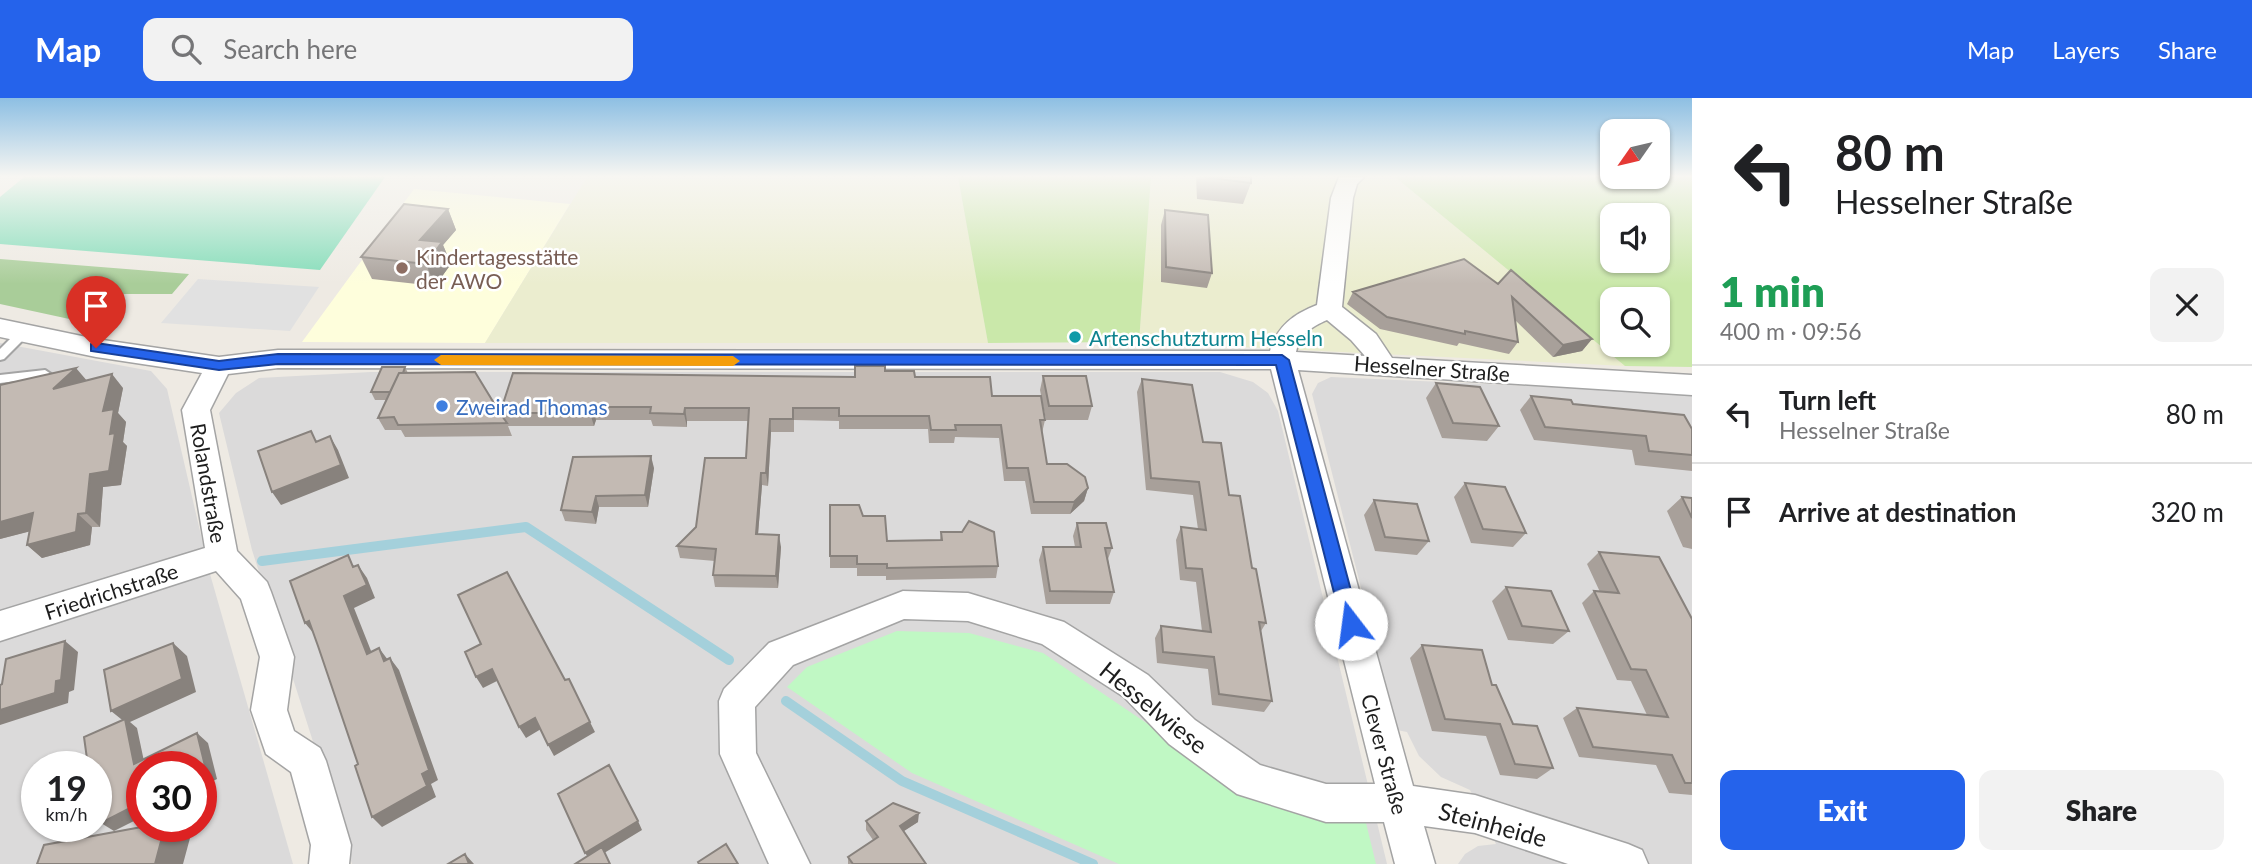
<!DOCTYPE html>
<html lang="en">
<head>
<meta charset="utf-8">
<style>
	:root { --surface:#fff; --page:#f2f2f2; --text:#202124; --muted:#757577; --line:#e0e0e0; --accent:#2563eb }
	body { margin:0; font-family:Lato,sans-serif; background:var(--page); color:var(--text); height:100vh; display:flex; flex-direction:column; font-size:26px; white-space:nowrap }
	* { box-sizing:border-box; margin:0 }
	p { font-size:23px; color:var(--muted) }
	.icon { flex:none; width:38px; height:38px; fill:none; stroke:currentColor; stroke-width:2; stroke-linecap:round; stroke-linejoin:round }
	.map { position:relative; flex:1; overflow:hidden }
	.details { display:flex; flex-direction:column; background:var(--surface); width:560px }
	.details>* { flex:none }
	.top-card { background:#fff; color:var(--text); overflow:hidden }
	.needle { width:46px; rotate:236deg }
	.controls { position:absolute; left:1600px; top:21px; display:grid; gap:14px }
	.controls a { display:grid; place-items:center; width:70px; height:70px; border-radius:14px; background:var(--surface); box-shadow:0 2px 5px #0004; font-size:35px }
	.speed { position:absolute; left:21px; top:653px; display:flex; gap:14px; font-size:35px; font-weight:700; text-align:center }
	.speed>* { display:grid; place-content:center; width:91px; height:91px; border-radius:50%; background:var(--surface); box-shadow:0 2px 5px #0004; line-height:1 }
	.speed small { font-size:18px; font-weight:400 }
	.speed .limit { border:10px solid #d22; background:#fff; color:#111 }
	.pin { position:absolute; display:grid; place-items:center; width:60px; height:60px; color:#fff; margin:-72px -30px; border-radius:50% 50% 50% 0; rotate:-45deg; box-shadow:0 0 7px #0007 }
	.pin .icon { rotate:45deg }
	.me { position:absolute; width:77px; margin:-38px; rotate:345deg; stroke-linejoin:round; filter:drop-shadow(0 0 5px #0008) }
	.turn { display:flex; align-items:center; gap:24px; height:147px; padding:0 28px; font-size:32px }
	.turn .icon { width:91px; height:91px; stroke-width:2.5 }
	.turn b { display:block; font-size:49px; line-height:60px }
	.round { display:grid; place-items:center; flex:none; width:74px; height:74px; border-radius:14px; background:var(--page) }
	.overview { display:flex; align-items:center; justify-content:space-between; height:119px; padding:0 28px }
	h1 { font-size:42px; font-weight:800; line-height:52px; color:#1e9e55 }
	.button { display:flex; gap:14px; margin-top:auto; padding:14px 28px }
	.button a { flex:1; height:80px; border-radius:14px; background:var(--accent); color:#fff; font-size:28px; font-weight:800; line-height:80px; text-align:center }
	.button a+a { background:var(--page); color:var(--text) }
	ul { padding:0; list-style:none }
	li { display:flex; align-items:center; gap:21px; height:98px; padding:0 28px; border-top:2px solid var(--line) }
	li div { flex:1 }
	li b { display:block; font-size:26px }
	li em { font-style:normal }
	header { display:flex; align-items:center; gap:42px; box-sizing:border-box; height:98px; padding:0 35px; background:var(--accent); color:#fff }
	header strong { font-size:33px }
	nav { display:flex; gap:38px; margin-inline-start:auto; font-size:24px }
	.search { width:490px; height:63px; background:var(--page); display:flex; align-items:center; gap:18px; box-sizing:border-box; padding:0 24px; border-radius:14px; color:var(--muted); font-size:26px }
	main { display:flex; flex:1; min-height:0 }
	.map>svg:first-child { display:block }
</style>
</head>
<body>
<header>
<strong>Map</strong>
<div class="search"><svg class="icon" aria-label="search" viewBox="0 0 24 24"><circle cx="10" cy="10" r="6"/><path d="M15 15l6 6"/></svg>Search here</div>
<nav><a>Map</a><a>Layers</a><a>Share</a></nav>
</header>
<main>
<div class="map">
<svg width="1692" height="766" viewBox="0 0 1692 766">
	<rect width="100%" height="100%" fill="#eeeae3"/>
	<path fill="#dbdada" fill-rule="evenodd" d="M0 245 151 273 167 291 210 476 293 766H0ZM37 668H96V728H37ZM142 668H201V728H142Z
		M371 274H1220L1253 284 1268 295 1278 313 1387 766H352L252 452 219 315 236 295 259 280Z
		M1331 279 1692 295V766H1458L1465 756 1478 748 1496 746 1470 692 1441 679 1419 658 1407 634 1397 632 1312 296 1318 285Z"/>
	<path fill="#fefedc" d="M414 91 570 106 485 245 302 244Z"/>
	<path fill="#ebedcf" d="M587 79H958L988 245H485Z
		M1151 79H1395L1625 268 1139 244Z"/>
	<path fill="#cae8aa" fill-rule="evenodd" d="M958 79H1151L1139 244 988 245Z
		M1395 79H1692V269L1625 268ZM1612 117H1657V163H1612ZM1612 201H1657V247H1612Z"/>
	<path fill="#a9cd99" d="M0 161 189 176 172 196H118L74 222 0 206Z"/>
	<path fill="#c0f8c4" d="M897 533 969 535 1043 555 1170 641 1285 705 1366 725 1376 766H1119L912 675 787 589 807 569Z"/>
	<path fill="#82dcb8" d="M24 79H385L320 172 0 146V99Z"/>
	<path fill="#e1e1e1" d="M198 181 319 189 290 233 161 225Z"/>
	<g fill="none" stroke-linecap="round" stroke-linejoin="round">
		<path stroke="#a4d0db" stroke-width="10" d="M262 463 526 429 729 562
			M786 603 902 683 1093 766"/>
		<defs>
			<path id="lane" d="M23 231 27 232 29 235 27 238 4 261 0 262V251L19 232Z
				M45 272 51 276 49 279 0 285V277Z"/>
			<path id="street" d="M1339 79H1364L1357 86 1353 100 1342 209 1376 236 1392 260 1692 277V297L1298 272 1413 688 1475 697 1628 746 1642 752 1648 766H1568L1475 735 1424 728 1435 766H1395L1384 724H1326L1237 696 1169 646 1124 599 1042 546 968 523 904 521 793 567 755 609 756 655 810 766H769L720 656 719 603 724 591 769 545 903 493 968 495 1064 524 1148 577 1195 622 1260 667 1326 686H1375L1271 271 278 270 228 276 210 312 237 453 267 484 271 494 294 559 287 612 294 633 320 650 326 663 351 747 349 766H309L311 747 291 674 266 656 251 612 260 559 241 501 216 473 0 543V513L205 450 182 312 202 275 96 259 0 239V221L96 241 219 259 278 252 1270 253C1277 228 1294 216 1317 207L1331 100ZM1327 222 1351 242 1365 258 1296 254C1300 236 1311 229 1327 222Z"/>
		</defs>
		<use href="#lane" stroke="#a4a4a4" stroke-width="4"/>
		<use href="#street" stroke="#a4a4a4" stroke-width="3"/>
		<use href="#lane" fill="#fff" fill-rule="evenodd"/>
		<use href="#street" fill="#fff" fill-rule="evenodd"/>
	</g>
	<path fill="#a8a09a" d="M1196 79H1251V85L1243 106 1197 101Z
		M448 111 456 132 443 147 451 166 435 188 372 181 361 159Z
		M1165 112 1212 175 1207 190 1161 184V127Z
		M1498 186 1592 241 1582 253 1553 259 1515 222 1518 244 1509 256 1459 245 1457 248 1380 231 1347 206 1353 194Z
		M855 268 915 279 992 298 1045 322 1042 335 1047 366 1088 390 1084 403 1070 416H1031L1025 383H1004L999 340 955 339 954 345H929L928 331H839V323L794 322V334H771L768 388 762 387 758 436 781 449 778 490 715 489 713 477 715 463 680 460 677 448 696 429 746 360 748 323H687V329L653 328 651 322H596L594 328H508L512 338 405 339 401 332H385L378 320 386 302H375L371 294 405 269 408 275 500 315 855 279Z
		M1043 278 1092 308 1088 322H1046L1040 292Z
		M1142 281 1203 344 1229 397 1252 470 1266 525 1261 533 1272 603 1264 614 1212 607 1208 571 1157 565 1155 540 1161 528 1202 533 1196 484 1180 482 1176 442 1181 429 1198 431 1193 397 1146 392 1137 294Z
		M87 282 123 290 118 315 126 324 123 344 127 348 121 387 103 389 100 429H92L90 447 42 460 27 447 30 433 0 441V287Z
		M1436 285 1499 328 1487 343 1442 340 1426 300Z
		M1531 298 1573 306 1692 331V373L1635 367 1632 352 1534 342 1520 312Z
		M654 370 648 409H599L596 426 565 423 561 412Z
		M1465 385 1526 435 1513 449 1471 445 1454 399Z
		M1682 399 1692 400V451L1683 449 1667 413Z
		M1374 402 1429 443 1417 457 1375 453 1364 417Z
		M830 407 863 418 887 443 940 442 941 434 998 468 996 480 886 482V478H857V470H830Z
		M1077 425 1112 450 1108 461 1114 494 1110 506H1046L1039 462 1043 449H1075L1073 438Z
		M1599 454 1692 521V697L1669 695 1656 667 1579 659 1563 620 1577 610 1647 617 1631 583 1617 582 1582 505 1594 493 1600 494 1587 466Z
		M1506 489 1569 533 1553 546 1508 542 1492 503Z
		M1422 547 1492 587 1513 626 1553 670 1537 681 1500 677 1486 638 1432 633 1410 560Z
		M866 723 918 724 903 733 926 766H848V759L873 742 866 732Z"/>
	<path fill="#88827d" d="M448 111 456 132 443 147 451 166 435 188 426 166 420 142Z
		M1592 241 1582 253 1553 259 1563 247Z
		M76 270 88 284 53 291Z
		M112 276 123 290 118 315 126 324 123 344 127 348 121 387 103 389 100 429 86 415 90 376 110 336 103 313Z
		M592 309 596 322 594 328 590 315Z
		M685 310 687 323V329L684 316Z
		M770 321 771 334 768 388 766 375Z
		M330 338 338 352 349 380 281 407 272 394Z
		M651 358 654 370 648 409 645 397Z
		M761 375 762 387 757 449 756 436Z
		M1088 390 1084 403 1070 416 1074 404Z
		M596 398 599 409 596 426 592 414Z
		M33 415 47 429 0 441V424Z
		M78 416 92 429 90 447 42 460 27 447Z
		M779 437 781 449 778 490 776 478Z
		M358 467 367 480 375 500 354 510 377 568 367 556 344 498Z
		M309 523 315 537 305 525Z
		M65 543 78 554 74 592 69 594 68 605 0 627V612L56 583Z
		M173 545 187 558 196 594 130 624 137 630 145 668 134 666 126 625 111 613Z
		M379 550 388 562 384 563Z
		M390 560 399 572 438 682 431 686 436 699 382 729 372 719 422 676Z
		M492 571 499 582 483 590 476 579Z
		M535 620 541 631 526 640 519 629Z
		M590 624 595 634 554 658 548 647Z
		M197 635 208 645 217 681 201 689V675Z
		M142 704V719L114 733 101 725Z
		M919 715 918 724 898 737 900 728Z
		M638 723 642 732 591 763 585 755Z
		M165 728H172L190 740 183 766H155Z
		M465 756 474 766H469Z"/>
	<path fill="#c3bab3" stroke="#88827d" stroke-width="2" d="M1204 79H1251V85Z
		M404 106 448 111 420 142 442 144 426 166 361 159Z
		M1165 112 1208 117 1212 175 1166 169Z
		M1464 161 1498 186 1511 172 1592 241 1563 247 1512 199 1518 244 1465 233V236L1387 219 1353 194Z
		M855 268H885V273H914L915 279H990L992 298H1041L1045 322H1040L1047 366H1067L1085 379 1088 390 1074 404H1034L1028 370H1007L1001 327H955L956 332H931L929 318H839V310H793V321H770L766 375H761L756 436 779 437 776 478 713 477 716 451 677 448 696 429 705 360H746L749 310H685L684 316 650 315 651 309H592L590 315H500L507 325 398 327 394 319 378 320 399 275 475 274 500 315 513 275 855 279Z
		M382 269H405L403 275H399L390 294H371Z
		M76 270 53 291 112 276 103 313 114 311 110 336 115 335 109 373 90 376 86 415 78 416 76 434 27 447 33 415 0 424V287Z
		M1043 278H1086L1092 308H1049Z
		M1142 281 1192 287 1203 344 1221 345 1229 397 1240 398 1252 470 1256 471 1266 525 1259 524 1272 603 1219 596 1214 559 1163 554 1161 528 1211 534 1202 471 1186 470 1181 429 1206 432 1199 384 1151 380Z
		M1436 285 1480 289 1499 328 1453 325Z
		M1531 298 1571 302 1573 306 1684 317 1692 331V357L1649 353 1646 338 1545 329Z
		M311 333 316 344 330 338 341 367 272 394 258 353Z
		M651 358 645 397 596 398 592 414 561 412 573 359Z
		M1465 385 1505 389 1526 435 1483 431Z
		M1682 399 1692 400V420Z
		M1374 402 1417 406 1429 443 1385 439Z
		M830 407H859L863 418H885L887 443 942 442 941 434H962L969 423 994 434 998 468 887 470V466H857V458H830Z
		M1077 425H1106L1112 450H1105L1114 494 1050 493 1043 449H1081Z
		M1599 454 1659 459 1692 521V685H1685L1672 657 1593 649 1577 610 1668 619 1646 572 1631 571 1594 493 1619 495Z
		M348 457 353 469 358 467 367 487 344 498 367 556 379 550 384 563 390 560 429 672 422 676 427 688 372 719 355 668 358 666 318 548 309 523 305 525 290 483Z
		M507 474 565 582 569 581 590 624 548 647 535 620 519 629 492 571 476 579 465 554 481 546 458 497Z
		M1506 489 1551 493 1569 533 1522 528Z
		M65 543 61 582 56 583 55 595 0 612V587L2 586 6 561Z
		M173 545 182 581 111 613 104 572Z
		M1422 547 1482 552 1492 587H1496L1513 626 1537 628 1553 670 1515 666 1500 626 1445 621Z
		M125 621 134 666 197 635 206 672 201 675V668H142V704L101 725 96 698V668H88L84 639Z
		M609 667 638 723 585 755 558 696Z
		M893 705 919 715 900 728 926 766H853L848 759 878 739 866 723Z
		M147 728H165L155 766H37L44 747Z
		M726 746 738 766H699L698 764Z
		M602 749 610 766H575Z
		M465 756 469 766H448Z"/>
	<linearGradient id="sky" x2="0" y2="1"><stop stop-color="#8dbfe3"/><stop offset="0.42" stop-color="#f7f6f2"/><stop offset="1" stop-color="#f7f6f2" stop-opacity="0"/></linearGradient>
	<rect width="1692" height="186" fill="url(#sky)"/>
	<path fill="#2563eb" stroke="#184099" stroke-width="2" d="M96 245 219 263 278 256 1282 257 1289 262 1360 526 1357 531 1351 534 1345 531 1342 526 1276 267 278 266 219 272 91 253V246Z"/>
	<path fill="#f59e0b" d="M441 257 733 258 740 263 733 268 441 267 434 262Z"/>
	<circle fill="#8d6e63" stroke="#fff" stroke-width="2.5" cx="402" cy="170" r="7"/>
	<circle fill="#0f9aa8" stroke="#fff" stroke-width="2.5" cx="1075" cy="239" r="7"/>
	<circle fill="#3f7fe0" stroke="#fff" stroke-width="2.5" cx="442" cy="308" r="7"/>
	<g text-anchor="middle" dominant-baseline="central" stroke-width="5" stroke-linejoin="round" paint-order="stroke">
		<g font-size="21" fill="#785e54" stroke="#fff" text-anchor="start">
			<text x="416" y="158">Kindertagesstätte<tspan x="416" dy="24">der AWO</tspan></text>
		</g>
		<g font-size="21" fill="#0d838f" stroke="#fff" text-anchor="start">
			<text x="1089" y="239">Artenschutzturm Hesseln</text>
		</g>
		<g font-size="21" fill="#1d1d1d" stroke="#fff">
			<text transform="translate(1432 270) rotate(4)">Hesselner Straße</text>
			<text transform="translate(209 385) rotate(80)">Rolandstraße</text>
			<text transform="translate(111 493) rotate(-18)">Friedrichstraße</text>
			<text transform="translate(1385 656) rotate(75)">Clever Straße</text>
		</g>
		<g font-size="21" fill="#366cbe" stroke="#fff" text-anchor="start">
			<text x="456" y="308">Zweirad Thomas</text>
		</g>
		<g font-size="24" fill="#1d1d1d" stroke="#fff">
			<text transform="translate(1154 609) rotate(39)">Hesselwiese</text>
			<text transform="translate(1493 726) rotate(15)">Steinheide</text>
		</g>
	</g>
</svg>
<div class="controls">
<a><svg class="needle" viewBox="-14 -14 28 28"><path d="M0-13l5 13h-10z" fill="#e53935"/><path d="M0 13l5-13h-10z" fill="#757577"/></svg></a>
<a><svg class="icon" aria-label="sound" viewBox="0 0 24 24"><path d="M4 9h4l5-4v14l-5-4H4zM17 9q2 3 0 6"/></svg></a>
<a><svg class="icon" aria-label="search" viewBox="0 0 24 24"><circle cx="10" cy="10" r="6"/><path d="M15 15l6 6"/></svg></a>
</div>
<div class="speed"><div>19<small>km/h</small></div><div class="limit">30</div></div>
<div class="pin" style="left:96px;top:250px;background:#d93025"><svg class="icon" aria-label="arrive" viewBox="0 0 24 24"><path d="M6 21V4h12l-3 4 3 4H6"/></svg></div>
<svg class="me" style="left:1351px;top:526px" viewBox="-20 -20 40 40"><circle r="19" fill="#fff"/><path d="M0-13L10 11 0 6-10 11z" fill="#2563eb"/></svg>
</div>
<section class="details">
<div class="top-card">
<div class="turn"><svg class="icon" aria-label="left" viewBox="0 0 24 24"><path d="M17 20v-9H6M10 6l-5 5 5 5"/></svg><div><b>80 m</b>Hesselner Straße</div></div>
</div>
<div class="overview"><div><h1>1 min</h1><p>400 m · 09:56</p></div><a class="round"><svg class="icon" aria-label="close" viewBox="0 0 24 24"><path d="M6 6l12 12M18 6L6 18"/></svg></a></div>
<ul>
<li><svg class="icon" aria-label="left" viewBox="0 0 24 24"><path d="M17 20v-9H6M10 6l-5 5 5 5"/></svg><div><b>Turn left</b><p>Hesselner Straße</p></div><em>80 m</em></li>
<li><svg class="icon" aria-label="arrive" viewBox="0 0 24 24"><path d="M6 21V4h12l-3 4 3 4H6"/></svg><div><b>Arrive at destination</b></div><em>320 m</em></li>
</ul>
<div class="button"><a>Exit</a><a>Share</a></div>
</section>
</main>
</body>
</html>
